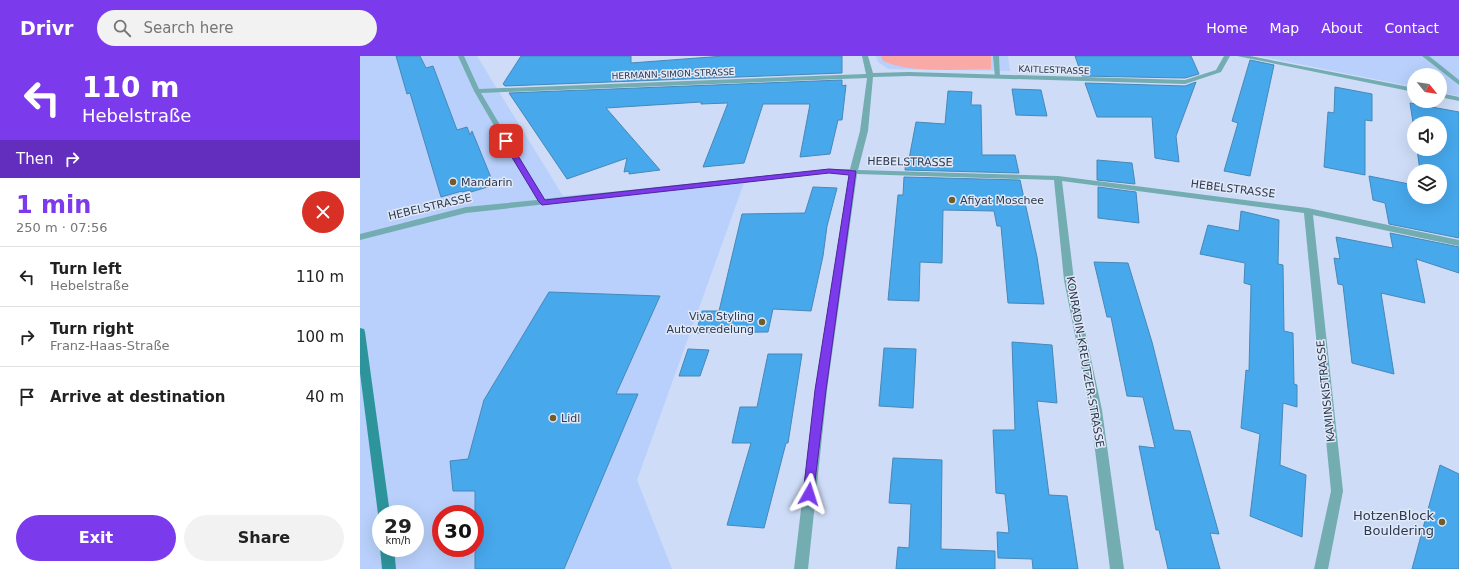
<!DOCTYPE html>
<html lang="en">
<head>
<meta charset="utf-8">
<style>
	:root { --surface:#fff; --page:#f2f2f2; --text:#222; --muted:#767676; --line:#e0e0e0; --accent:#7c3aed }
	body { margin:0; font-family:"DejaVu Sans",sans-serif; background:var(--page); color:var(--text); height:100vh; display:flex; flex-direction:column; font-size:15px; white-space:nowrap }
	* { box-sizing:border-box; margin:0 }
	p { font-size:13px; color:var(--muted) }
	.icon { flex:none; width:22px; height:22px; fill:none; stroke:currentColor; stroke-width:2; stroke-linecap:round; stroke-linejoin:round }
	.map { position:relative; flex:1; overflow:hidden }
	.drawer { display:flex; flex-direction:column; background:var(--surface); width:360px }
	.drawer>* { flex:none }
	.banner { background:#7c3aed; color:#fff; overflow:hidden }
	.needle { width:26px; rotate:120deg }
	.controls { position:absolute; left:1047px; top:12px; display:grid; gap:8px }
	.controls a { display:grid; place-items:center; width:40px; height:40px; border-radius:50%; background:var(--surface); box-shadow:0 4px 16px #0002; font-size:20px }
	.speed { position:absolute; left:12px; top:449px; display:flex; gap:8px; font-size:20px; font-weight:700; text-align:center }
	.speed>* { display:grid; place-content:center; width:52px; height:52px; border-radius:50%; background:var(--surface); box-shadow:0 4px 16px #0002; line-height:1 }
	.speed small { font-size:10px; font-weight:400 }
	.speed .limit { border:6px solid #d22; background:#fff; color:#111 }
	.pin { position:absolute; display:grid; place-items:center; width:34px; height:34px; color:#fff; margin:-17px; border-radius:8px; box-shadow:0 2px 6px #0006 }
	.me { position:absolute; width:44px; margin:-22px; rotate:6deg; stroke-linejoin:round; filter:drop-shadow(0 0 3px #0008) }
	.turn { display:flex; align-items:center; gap:14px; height:84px; padding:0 16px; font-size:18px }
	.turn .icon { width:52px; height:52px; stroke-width:2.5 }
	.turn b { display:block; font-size:28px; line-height:34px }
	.then { display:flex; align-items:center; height:38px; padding:0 16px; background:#0003; gap:8px; font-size:15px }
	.round { display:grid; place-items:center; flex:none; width:42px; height:42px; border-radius:21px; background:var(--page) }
	.headline { display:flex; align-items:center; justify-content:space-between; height:68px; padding:0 16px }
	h1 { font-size:24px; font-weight:700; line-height:30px; color:var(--accent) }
	.cta { display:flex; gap:8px; margin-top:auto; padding:8px 16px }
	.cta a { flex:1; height:46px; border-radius:24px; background:var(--accent); color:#fff; font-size:16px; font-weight:700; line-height:46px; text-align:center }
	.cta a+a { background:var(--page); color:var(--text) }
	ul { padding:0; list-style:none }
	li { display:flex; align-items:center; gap:12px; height:60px; padding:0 16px; border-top:1px solid var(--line) }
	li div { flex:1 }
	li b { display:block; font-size:15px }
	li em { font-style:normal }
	header { display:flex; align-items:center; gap:24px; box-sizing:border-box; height:56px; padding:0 20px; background:var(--accent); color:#fff }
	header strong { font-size:19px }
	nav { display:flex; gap:22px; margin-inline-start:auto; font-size:14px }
	.search { width:280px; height:36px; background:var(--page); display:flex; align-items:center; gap:10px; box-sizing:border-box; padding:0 14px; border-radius:22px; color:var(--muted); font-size:15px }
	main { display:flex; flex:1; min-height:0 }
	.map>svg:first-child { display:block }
</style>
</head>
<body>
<header>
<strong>Drivr</strong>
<div class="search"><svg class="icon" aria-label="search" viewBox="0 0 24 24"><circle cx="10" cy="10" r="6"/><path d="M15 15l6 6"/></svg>Search here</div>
<nav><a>Home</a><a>Map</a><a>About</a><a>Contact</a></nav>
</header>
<main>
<section class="drawer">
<div class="banner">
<div class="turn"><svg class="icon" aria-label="left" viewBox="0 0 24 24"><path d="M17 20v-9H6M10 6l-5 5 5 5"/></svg><div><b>110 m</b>Hebelstraße</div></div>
<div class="then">Then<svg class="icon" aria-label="right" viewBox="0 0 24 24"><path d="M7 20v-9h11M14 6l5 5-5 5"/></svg></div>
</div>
<div class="headline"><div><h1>1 min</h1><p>250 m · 07:56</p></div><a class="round" style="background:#d93025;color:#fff"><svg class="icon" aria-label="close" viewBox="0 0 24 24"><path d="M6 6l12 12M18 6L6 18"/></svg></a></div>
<ul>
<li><svg class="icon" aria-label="left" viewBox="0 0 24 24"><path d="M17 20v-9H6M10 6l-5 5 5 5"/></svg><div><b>Turn left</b><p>Hebelstraße</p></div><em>110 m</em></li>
<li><svg class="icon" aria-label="right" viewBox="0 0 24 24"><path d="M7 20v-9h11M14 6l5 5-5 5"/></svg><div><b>Turn right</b><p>Franz-Haas-Straße</p></div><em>100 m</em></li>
<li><svg class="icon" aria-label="arrive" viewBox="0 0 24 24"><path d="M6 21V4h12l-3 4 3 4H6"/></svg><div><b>Arrive at destination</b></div><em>40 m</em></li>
</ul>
<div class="cta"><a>Exit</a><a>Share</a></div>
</section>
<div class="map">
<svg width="1099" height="513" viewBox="0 0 1099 513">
	<rect width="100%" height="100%" fill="#cedcf7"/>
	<path fill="#b8d0fb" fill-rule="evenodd" d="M0 0H117L203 140 339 128 384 127 277 424 312 513H0ZM21 458H55V492H21ZM81 458H115V492H81Z
		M516 0H648L650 15 528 13 518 6Z
		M899 0H1099V40L1080 36V19H1054V31Z"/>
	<path fill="#f9aaa6" d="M521 0H631V13C599 13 552 18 523 5Z"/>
	<path fill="#47a8ec" stroke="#4788b8" d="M36 0H60L66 12 73 10 97 74 107 71 110 79 112 75 134 129 111 136 110 134 102 136V135L81 141 50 37 47 38Z
		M161 0H271V7L364 0H482V17L145 30 143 28Z
		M715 0H831L839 18 825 22 722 20Z
		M890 4 914 9 890 120 864 115 878 67 872 65Z
		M482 24V30L486 29 482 64H478L470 98 440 101 450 48H403L384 107 343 111 368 47 341 48V46L246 52 300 114 269 118V115L264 116 267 102 207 123 149 37Z
		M836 26 816 80 819 106 795 102 792 61H737L725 27 825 30Z
		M975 31 1012 38V65L1005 64V119L964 111 968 56 974 57Z
		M652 33 681 34 687 60 656 59Z
		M588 35 612 36 611 49H621L622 99H655L659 117 545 114 546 103H549L556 66 585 68Z
		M1050 47 1099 56V182L1029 168 1025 147 1013 144 1009 120 1054 129V141H1080V115H1060L1057 93H1080V67H1054V73Z
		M737 104 772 107 775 128 737 124Z
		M544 121 660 124 677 201 684 248 648 247 641 170H637L634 155 583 154 582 207 560 206 559 245 528 244 538 139H543Z
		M453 131 477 132 467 170 463 200 451 255 413 253 408 276 336 277 342 255H359L382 158 445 157Z
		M738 131 776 136 779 167 738 162Z
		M881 155 919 164 918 208 923 209 924 275 933 277 934 328 937 329V351L923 347 920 409 946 419 942 481 890 460 900 378 881 372 886 314 889 315 891 229 884 227 885 207 840 198 848 169 879 175Z
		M1030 177 1099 191V217L1056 203 1065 247 1021 237 1034 318 992 307 983 229 978 228 974 202 980 203 976 181 1033 192Z
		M734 206 768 207 792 286 814 374 830 375 859 478 850 477 860 513H808L799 474H796L779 390 795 392 783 341 767 340 751 261H747Z
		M189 236 300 240 256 338H278L204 513H115V435H93L90 405 108 403 124 344Z
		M652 286 692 289 697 347 677 345 689 439 707 440 718 513H673L672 503 638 502 637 476 649 477 645 438 636 437 633 374H655Z
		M524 292 556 293 553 352 519 350Z
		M328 293 349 294 340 320H319Z
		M408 298H442L428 387H426L404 472 367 469 391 387H372L380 351H397Z
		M533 402 582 404 581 493 635 495V513H536L538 491 549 492 551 448 529 447Z
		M1080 409 1099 418V513H1052Z"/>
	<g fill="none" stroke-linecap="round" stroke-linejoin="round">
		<path fill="#73acb1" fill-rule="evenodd" d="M633 0H639L640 22 635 21Z
			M1062 0H1069L1099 24V29Z"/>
		<path fill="#73acb1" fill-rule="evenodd" d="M98 0H104L119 33 506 18 502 0H508L513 17 549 16 825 24 856 14 864 0H870L861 16 825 28 549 20 513 21 508 75 498 114 698 120 948 152 1099 184V190L953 159 983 435 968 513H954L971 435 944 157 702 125 714 224 742 354 764 513H750L730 354 704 224 694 124 497 118 467 334 448 513H434L455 334 489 118 469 117 106 157 0 184V178L106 151 177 144 114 35ZM507 22 500 75 490 113H469L184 143 121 37Z
			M877 0H890L1054 32V36Z
			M1080 37 1099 41V45L1080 41Z"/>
		<path fill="#2e949c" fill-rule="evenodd" d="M0 272 4 273 5 276 30 458H21V463L18 458 0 317Z
			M21 490V492H34L36 513H22L20 492Z"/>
	</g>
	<path fill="#7c3aed" stroke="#51269a" d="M143 83 149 85 185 144 469 113 496 115 466 334 453 442 449 444 445 442 443 438 455 334 489 119 469 117 182 149 179 146 142 85Z"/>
	<g fill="#735b2c" stroke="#e2e9f6" stroke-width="1.5">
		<circle cx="93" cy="126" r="4"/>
		<circle cx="592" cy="144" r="4"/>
		<circle cx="402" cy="266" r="4"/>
		<circle cx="193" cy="362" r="4"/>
		<circle cx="1082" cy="466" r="4"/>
	</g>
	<g text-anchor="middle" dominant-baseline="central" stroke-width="3" stroke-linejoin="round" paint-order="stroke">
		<g font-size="9" fill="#2a3852" stroke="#e2e9f6">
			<text transform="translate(694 14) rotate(2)">KAITLESTRASSE</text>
			<text transform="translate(313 18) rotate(-2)">HERMANN-SIMON-STRASSE</text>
		</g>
		<g font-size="11" fill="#2a3852" stroke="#e2e9f6">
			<text transform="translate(550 106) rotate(1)">HEBELSTRASSE</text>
			<text transform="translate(873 133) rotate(7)">HEBELSTRASSE</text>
			<text transform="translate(70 151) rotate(-13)">HEBELSTRASSE</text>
			<text transform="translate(725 306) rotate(80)">KONRADIN-KREUTZER-STRASSE</text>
			<text transform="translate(966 335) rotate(-96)">KAMINSKISTRASSE</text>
		</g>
		<g font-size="11" fill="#2a3852" stroke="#e2e9f6" text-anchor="start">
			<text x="101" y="126">Mandarin</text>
			<text x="600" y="144">Afiyat Moschee</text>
			<text x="394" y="260" text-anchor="end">Viva Styling<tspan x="394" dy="13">Autoveredelung</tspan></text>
			<text x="201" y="362">Lidl</text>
		</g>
		<g font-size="13" fill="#2a3852" stroke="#e2e9f6" text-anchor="end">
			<text x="1074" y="459">HotzenBlock<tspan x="1074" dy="15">Bouldering</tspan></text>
		</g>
	</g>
</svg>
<div class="controls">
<a><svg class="needle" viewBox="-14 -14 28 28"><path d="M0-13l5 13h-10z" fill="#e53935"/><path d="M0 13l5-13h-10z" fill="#767676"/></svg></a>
<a><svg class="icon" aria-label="sound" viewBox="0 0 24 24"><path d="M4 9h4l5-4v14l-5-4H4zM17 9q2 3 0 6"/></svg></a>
<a><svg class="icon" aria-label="layers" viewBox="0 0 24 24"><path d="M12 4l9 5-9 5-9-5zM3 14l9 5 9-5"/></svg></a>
</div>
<div class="speed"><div>29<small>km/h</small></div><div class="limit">30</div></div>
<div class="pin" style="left:146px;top:85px;background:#d93025"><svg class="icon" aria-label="arrive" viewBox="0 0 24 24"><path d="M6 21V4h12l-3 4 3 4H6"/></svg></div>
<svg class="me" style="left:449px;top:438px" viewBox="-20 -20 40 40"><path d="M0-17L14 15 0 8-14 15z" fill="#7c3aed" stroke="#fff" stroke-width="4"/></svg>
</div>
</main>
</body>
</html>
